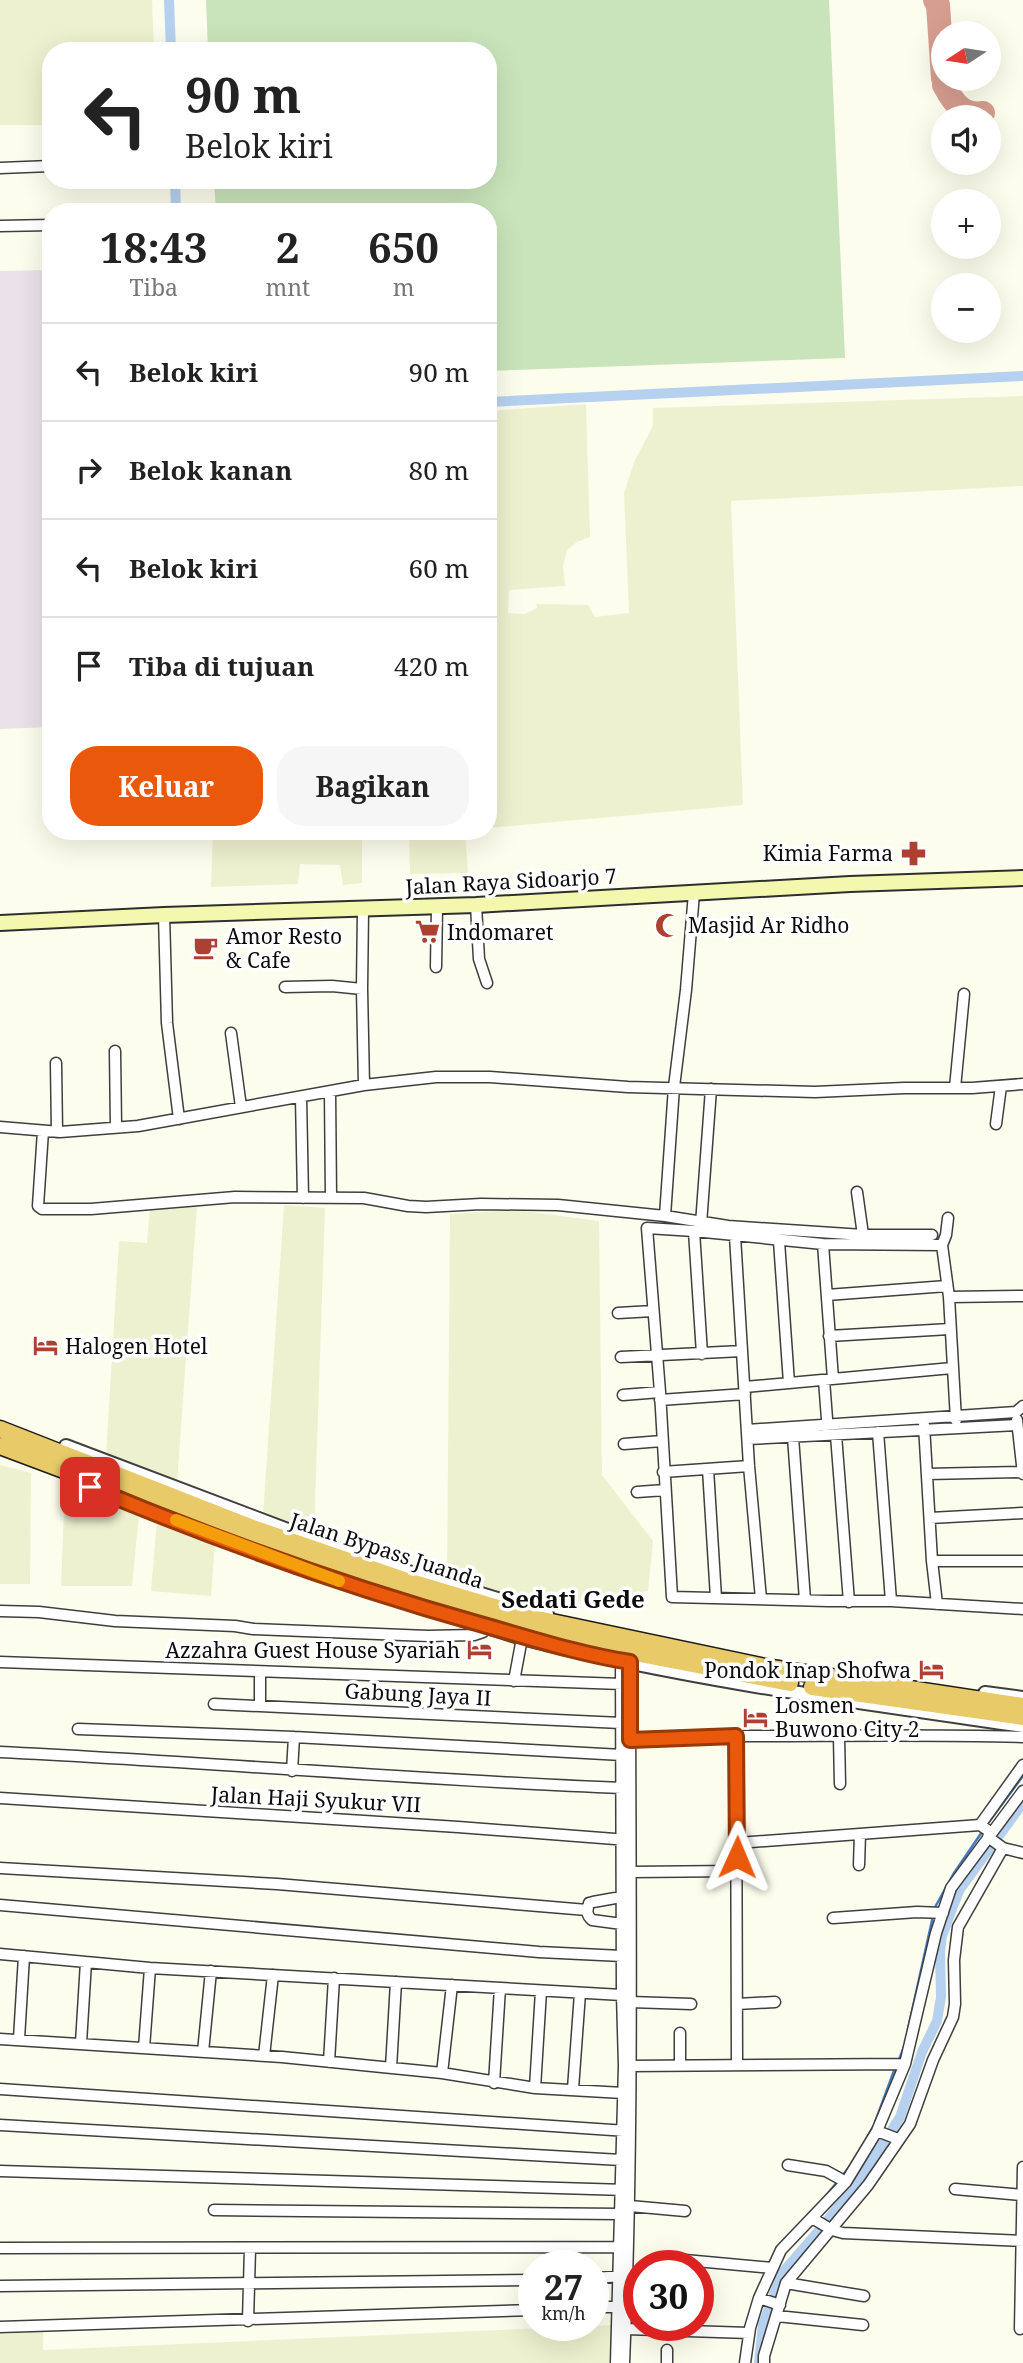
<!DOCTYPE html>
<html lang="id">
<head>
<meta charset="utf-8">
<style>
	:root { --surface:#fff; --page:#f6f6f6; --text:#222; --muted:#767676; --line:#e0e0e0; --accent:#ea580c }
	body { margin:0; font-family:"Noto Serif",serif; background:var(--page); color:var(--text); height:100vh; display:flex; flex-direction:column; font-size:26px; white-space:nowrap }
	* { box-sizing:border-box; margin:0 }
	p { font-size:23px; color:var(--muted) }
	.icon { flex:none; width:38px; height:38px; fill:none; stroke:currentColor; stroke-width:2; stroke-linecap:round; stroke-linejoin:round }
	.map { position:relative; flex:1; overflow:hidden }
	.panel { position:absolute; left:42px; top:203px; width:455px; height:637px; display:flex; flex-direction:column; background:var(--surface); border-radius:28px; box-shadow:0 7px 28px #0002 }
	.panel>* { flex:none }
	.hud { position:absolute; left:42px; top:42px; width:455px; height:147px; border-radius:28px; box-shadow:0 7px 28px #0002; background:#fff; color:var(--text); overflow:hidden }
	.needle { width:46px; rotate:258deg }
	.fabs { position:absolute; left:931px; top:21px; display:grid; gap:14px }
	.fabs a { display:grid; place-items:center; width:70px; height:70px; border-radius:50%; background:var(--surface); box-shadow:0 7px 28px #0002; font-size:35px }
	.speed { position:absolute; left:518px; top:2250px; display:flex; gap:14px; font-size:35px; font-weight:700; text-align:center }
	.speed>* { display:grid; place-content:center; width:91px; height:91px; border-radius:50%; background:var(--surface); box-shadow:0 7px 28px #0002; line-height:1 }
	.speed small { font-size:18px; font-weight:400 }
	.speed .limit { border:10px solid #d22; background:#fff; color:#111 }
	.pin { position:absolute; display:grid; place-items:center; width:60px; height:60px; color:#fff; margin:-30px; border-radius:14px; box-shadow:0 4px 10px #0006 }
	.me { position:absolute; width:77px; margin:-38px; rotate:1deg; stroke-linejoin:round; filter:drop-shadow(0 0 5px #0008) }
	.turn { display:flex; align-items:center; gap:24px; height:147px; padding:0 28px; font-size:32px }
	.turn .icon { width:91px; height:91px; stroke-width:2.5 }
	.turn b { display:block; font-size:49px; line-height:60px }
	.eta { display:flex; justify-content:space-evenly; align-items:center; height:119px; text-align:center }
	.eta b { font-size:42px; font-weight:700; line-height:49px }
	.action { display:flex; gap:14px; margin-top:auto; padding:14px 28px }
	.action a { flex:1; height:80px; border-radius:28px; background:var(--accent); color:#fff; font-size:28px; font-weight:700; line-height:80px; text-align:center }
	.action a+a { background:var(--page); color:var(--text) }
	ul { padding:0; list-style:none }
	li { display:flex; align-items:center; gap:21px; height:98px; padding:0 28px; border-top:2px solid var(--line) }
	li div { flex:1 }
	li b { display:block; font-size:26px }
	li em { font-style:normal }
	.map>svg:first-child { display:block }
</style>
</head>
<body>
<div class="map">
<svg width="1023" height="2363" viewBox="0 0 1023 2363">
	<rect width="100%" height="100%" fill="#fdfded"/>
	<path fill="#eae1ea" d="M51 270V727L0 729V271Z"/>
	<path fill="#eef1cf" d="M0 0H152L154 51H51V125H0Z
		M1023 396V486L731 501 743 805 488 828V411L586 404 590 537 577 542 567 550 563 566 565 586 509 590 508 613 525 614 537 608 536 604 588 605 595 617 629 613 624 493 635 460 653 426V408Z
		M213 831H362V883L343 885 340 865 300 864 298 884 211 887Z
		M409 831H465L468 873 410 874Z
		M284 1205 325 1208 314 1534 263 1516Z
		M197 1206 177 1484 106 1456 119 1241 147 1243 150 1208Z
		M515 1210 599 1221 602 1475 653 1541 648 1591 575 1602 504 1597 447 1581 450 1214Z
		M0 1465 31 1473 30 1584H0Z
		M65 1484 139 1515 132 1586H61Z
		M157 1520 215 1542 211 1596 151 1591Z
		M612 2325 609 2363H0V2334L43 2331V2350Z"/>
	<path fill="#c9e4ba" d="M206 0H829L845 358 488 371V212H216L214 180H488V51H208Z"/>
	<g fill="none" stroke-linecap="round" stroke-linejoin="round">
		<path stroke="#457bbf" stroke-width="2.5" d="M986 1826 1023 1776
			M934 1909 954 1873 982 1832
			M908 2029 933 1916
			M898 2062 906 2042
			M821 2202 854 2161 874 2125 895 2068
			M768 2266 778 2247"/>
		<path stroke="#b6d1f0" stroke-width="10" d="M169 0 171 51
			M175 180 176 212
			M488 402 1023 376
			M759 2363 763 2324 782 2273 828 2220 870 2164 900 2117 922 2052 937 2021 941 1997 940 1952 942 1936 953 1906 960 1889 1023 1803"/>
		<path stroke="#d69e90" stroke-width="24" d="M935 0 938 5 943 78
			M944 85C953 102 962 116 983 113"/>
		<defs>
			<path id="minor" d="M0 168 51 166
				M0 226 51 225
				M476 905 479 959 487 983
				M363 909 362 989 364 1085
				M164 915 167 1023 179 1119
				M436 967 437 907
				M285 987 332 986 362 989
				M231 1033 241 1107
				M115 1051 116 1127
				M56 1063 57 1132
				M955 1088 964 994
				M330 1092 331 1198
				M301 1097 303 1198
				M996 1124 1001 1086
				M0 1127 60 1132 138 1126 364 1085 436 1077H490L628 1087 815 1092 904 1088H972L1023 1084
				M43 1131 38 1206 42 1209H91L235 1197 364 1198 408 1206 426 1207 481 1204 558 1205 665 1216 728 1226 863 1235 857 1192
				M665 1216 674 1087 686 990 694 893
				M948 1218 946 1235 942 1245 949 1297 956 1420
				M701 1224 711 1089
				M694 1231 702 1354
				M863 1235H932
				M735 1236 749 1466 761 1599
				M779 1241 789 1383
				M823 1244 833 1379
				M942 1245 823 1244 694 1231 647 1228 660 1392 672 1597 828 1601H891L1023 1609
				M827 1295 947 1286
				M949 1297 1023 1296
				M618 1313 653 1311
				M829 1336 950 1329
				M621 1357 742 1351
				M824 1380 828 1432
				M745 1387 952 1368
				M623 1395 660 1392
				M660 1400 745 1394
				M1017 1420 1023 1474
				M924 1425 932 1561 937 1604
				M747 1430 1016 1412 1023 1406
				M878 1432 891 1601
				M836 1435 849 1602
				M793 1437 805 1600
				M748 1439 1017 1425
				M624 1444 662 1441
				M708 1469 716 1598
				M663 1472 749 1466
				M927 1474 1023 1472
				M637 1492 665 1490
				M930 1518 1023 1513
				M932 1561H1023
				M0 1611 39 1612 115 1621 235 1626 253 1629 428 1636 474 1635 483 1632 488 1626
				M0 1662 622 1684
				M260 1672V1706
				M514 1681 522 1638
				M214 1704 621 1723
				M78 1729 294 1737 622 1755
				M736 1736 737 2063
				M839 1737 840 1784
				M625 1740C662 1741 700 1736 738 1736 833 1736 928 1734 1023 1737
				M0 1752C208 1762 415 1780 622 1788
				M292 1771 294 1737
				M0 1798 458 1827 628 1840
				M980 1825 1023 1765
				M988 1837 1003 1848 1023 1853
				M738 1843 980 1825 992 1833
				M859 1865 860 1834
				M0 1868 277 1884 587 1910
				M630 1872 737 1871
				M621 1897 593 1902 589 1903C587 1910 586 1915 592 1920L622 1924
				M0 1905 539 1952 622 1956
				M833 1918 917 1912 943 1913
				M0 1954 150 1968 622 1995
				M630 2002 691 2004
				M737 2004 775 2002
				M0 2039 282 2057 442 2073 535 2088 623 2093
				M19 2039 24 1956
				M81 2043 86 1962
				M144 2048 150 1968
				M203 2052 211 1971
				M264 2056 273 1975
				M329 2062 334 1978
				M680 2065V2033
				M628 2066 905 2064
				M391 2068 396 1982
				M442 2073 452 1985
				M494 2083 500 1988
				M535 2088 541 1991
				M0 2089 627 2131
				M573 2089 580 1993
				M0 2125 621 2160
				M877 2131 898 2139
				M788 2165 826 2171 846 2182
				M0 2171 626 2190
				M955 2189 1022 2195
				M630 2206 685 2211
				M214 2210 621 2214
				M812 2218 832 2230 843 2233 1023 2241
				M0 2248 620 2247
				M673 2266 674 2259 772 2268
				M593 2278 624 2276
				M786 2283 864 2296
				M0 2286 534 2280
				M627 2298H639
				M759 2298 780 2305
				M593 2307H623
				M777 2316 863 2325
				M248 2321 250 2248
				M0 2327 534 2310
				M626 2329 749 2333
				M1020 2329 1023 2167
				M616 2363 624 2066 622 1995 621 1656
				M624 2363C634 2130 630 1896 630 1662
				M667 2363V2350
				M745 2363 750 2328 759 2298 781 2250 846 2182 877 2131 905 2064 936 1933 951 1888 1023 1791
				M764 2363V2356L786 2283 868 2185 910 2124 933 2060 953 2017 955 2004 954 1960 958 1927 1003 1848"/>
			<path id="tertiary" d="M66 1446 359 1557 547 1614
				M235 1542 297 1567 423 1608
				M460 1619C482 1625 504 1633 526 1639 689 1680 857 1702 1023 1726
				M985 1693 1023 1698"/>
			<path id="secondary" d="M0 923 164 915 476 905 850 884 1023 878"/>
			<path id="trunk" d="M0 1429 250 1527 407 1581 528 1617 765 1667 1023 1706
				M0 1446 245 1538 424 1601 573 1641 790 1683
				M812 1687 1023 1717"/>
		</defs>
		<use href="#minor" stroke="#3f3f3f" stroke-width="13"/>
		<use href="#tertiary" stroke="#3f3f3f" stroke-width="16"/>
		<use href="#secondary" stroke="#2e2e2e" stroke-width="18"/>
		<use href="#trunk" stroke="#1d1d1d" stroke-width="19"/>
		<use href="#minor" stroke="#fff" stroke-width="10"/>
		<use href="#tertiary" stroke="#fff" stroke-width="12"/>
		<use href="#secondary" stroke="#f4f7ae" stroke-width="14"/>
		<use href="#trunk" stroke="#e8ca68" stroke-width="16"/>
	</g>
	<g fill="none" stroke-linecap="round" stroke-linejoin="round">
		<defs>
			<path id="route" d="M90 1487C217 1540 348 1587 480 1624 530 1638 579 1654 630 1662V1740L736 1736 737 1857"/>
		</defs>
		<use href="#route" stroke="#983908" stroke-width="18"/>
		<use href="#route" stroke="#ea580c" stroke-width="12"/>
		<path stroke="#f59e0b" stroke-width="12" d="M176 1520 339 1581"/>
	</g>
	<defs>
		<symbol id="pharmacy-bare" viewBox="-9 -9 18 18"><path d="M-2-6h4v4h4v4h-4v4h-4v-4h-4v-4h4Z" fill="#ae4032" stroke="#fff" stroke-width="2.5" paint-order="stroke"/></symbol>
		<symbol id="mosque-bare" viewBox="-9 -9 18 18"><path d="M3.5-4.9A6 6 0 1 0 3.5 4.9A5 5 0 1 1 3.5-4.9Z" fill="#ae4032" stroke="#fff" stroke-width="2.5" paint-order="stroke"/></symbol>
		<symbol id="supermarket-bare" viewBox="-9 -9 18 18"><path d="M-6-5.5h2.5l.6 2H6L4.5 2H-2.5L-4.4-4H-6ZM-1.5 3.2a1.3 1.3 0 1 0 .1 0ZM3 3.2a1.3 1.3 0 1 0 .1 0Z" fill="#ae4032" stroke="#fff" stroke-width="2.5" paint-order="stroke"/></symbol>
		<symbol id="cafe-bare" viewBox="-9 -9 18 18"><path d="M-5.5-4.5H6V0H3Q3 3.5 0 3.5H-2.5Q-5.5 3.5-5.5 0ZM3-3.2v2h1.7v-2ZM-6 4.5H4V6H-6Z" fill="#ae4032" stroke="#fff" stroke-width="2.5" paint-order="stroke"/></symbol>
		<symbol id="hotel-bare" viewBox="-9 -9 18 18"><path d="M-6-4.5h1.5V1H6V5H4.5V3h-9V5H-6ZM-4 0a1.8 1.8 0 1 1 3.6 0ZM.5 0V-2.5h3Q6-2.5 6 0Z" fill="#ae4032" stroke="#fff" stroke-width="2.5" paint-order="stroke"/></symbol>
	</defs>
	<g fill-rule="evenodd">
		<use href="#pharmacy-bare" x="896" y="836" width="35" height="35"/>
		<use href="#mosque-bare" x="650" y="908" width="35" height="35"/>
		<use href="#supermarket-bare" x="410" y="914" width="35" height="35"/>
		<use href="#cafe-bare" x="188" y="930" width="35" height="35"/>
		<use href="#hotel-bare" x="28" y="1328" width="35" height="35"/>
		<use href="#hotel-bare" x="462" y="1632" width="35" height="35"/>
		<use href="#hotel-bare" x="914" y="1652" width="35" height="35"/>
		<use href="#hotel-bare" x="738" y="1700" width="35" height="35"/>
	</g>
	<g text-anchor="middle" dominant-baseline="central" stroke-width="7" stroke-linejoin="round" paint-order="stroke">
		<g font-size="21" fill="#0c0c0c" stroke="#fff" text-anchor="start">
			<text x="893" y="853" text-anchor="end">Kimia Farma</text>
			<text x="688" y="925">Masjid Ar Ridho</text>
			<text x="447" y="932">Indomaret</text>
			<text x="226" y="936">Amor Resto<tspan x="226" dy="24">&amp; Cafe</tspan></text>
			<text x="65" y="1346">Halogen Hotel</text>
			<text x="460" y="1650" text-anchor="end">Azzahra Guest House Syariah</text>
			<text x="911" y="1670" text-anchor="end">Pondok Inap Shofwa</text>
			<text x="775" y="1705">Losmen<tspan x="775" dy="24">Buwono City 2</tspan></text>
		</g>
		<g font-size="21" fill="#0c0c0c" stroke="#fff">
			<text transform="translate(511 881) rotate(-3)">Jalan Raya Sidoarjo 7</text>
			<text transform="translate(387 1550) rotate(18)">Jalan Bypass Juanda</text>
			<text transform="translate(418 1694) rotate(3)">Gabung Jaya II</text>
			<text transform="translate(316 1799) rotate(3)">Jalan Haji Syukur VII</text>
		</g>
		<g font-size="24" font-weight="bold" fill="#0c0c0c" stroke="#fff">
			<text x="573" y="1598">Sedati Gede</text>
		</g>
	</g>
</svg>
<div class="fabs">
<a><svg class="needle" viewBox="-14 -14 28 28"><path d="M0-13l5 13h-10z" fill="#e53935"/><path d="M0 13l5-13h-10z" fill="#767676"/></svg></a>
<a><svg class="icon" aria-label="sound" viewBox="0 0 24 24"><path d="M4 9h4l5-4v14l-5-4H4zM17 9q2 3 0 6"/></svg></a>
<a>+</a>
<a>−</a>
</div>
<div class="speed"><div>27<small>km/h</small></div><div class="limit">30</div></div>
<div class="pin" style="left:90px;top:1487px;background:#d93025"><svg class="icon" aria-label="arrive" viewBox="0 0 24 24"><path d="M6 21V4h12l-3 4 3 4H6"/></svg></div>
<svg class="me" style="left:737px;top:1857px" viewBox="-20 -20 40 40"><path d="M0-17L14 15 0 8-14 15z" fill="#ea580c" stroke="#fff" stroke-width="4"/></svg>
<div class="hud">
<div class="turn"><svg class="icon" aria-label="left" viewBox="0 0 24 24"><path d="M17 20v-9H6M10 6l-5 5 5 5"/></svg><div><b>90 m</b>Belok kiri</div></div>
</div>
<section class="panel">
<div class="eta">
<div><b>18:43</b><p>Tiba</p></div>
<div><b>2</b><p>mnt</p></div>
<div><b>650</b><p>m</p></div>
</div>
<ul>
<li><svg class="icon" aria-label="left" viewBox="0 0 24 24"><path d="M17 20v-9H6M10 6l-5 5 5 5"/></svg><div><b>Belok kiri</b></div><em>90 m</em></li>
<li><svg class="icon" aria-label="right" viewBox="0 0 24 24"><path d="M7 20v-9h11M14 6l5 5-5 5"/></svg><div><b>Belok kanan</b></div><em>80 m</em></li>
<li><svg class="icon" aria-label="left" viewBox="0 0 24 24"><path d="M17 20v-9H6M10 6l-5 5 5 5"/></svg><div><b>Belok kiri</b></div><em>60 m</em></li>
<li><svg class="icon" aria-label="arrive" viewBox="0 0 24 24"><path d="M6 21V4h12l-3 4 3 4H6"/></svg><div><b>Tiba di tujuan</b></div><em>420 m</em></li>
</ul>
<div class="action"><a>Keluar</a><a>Bagikan</a></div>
</section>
</div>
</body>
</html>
